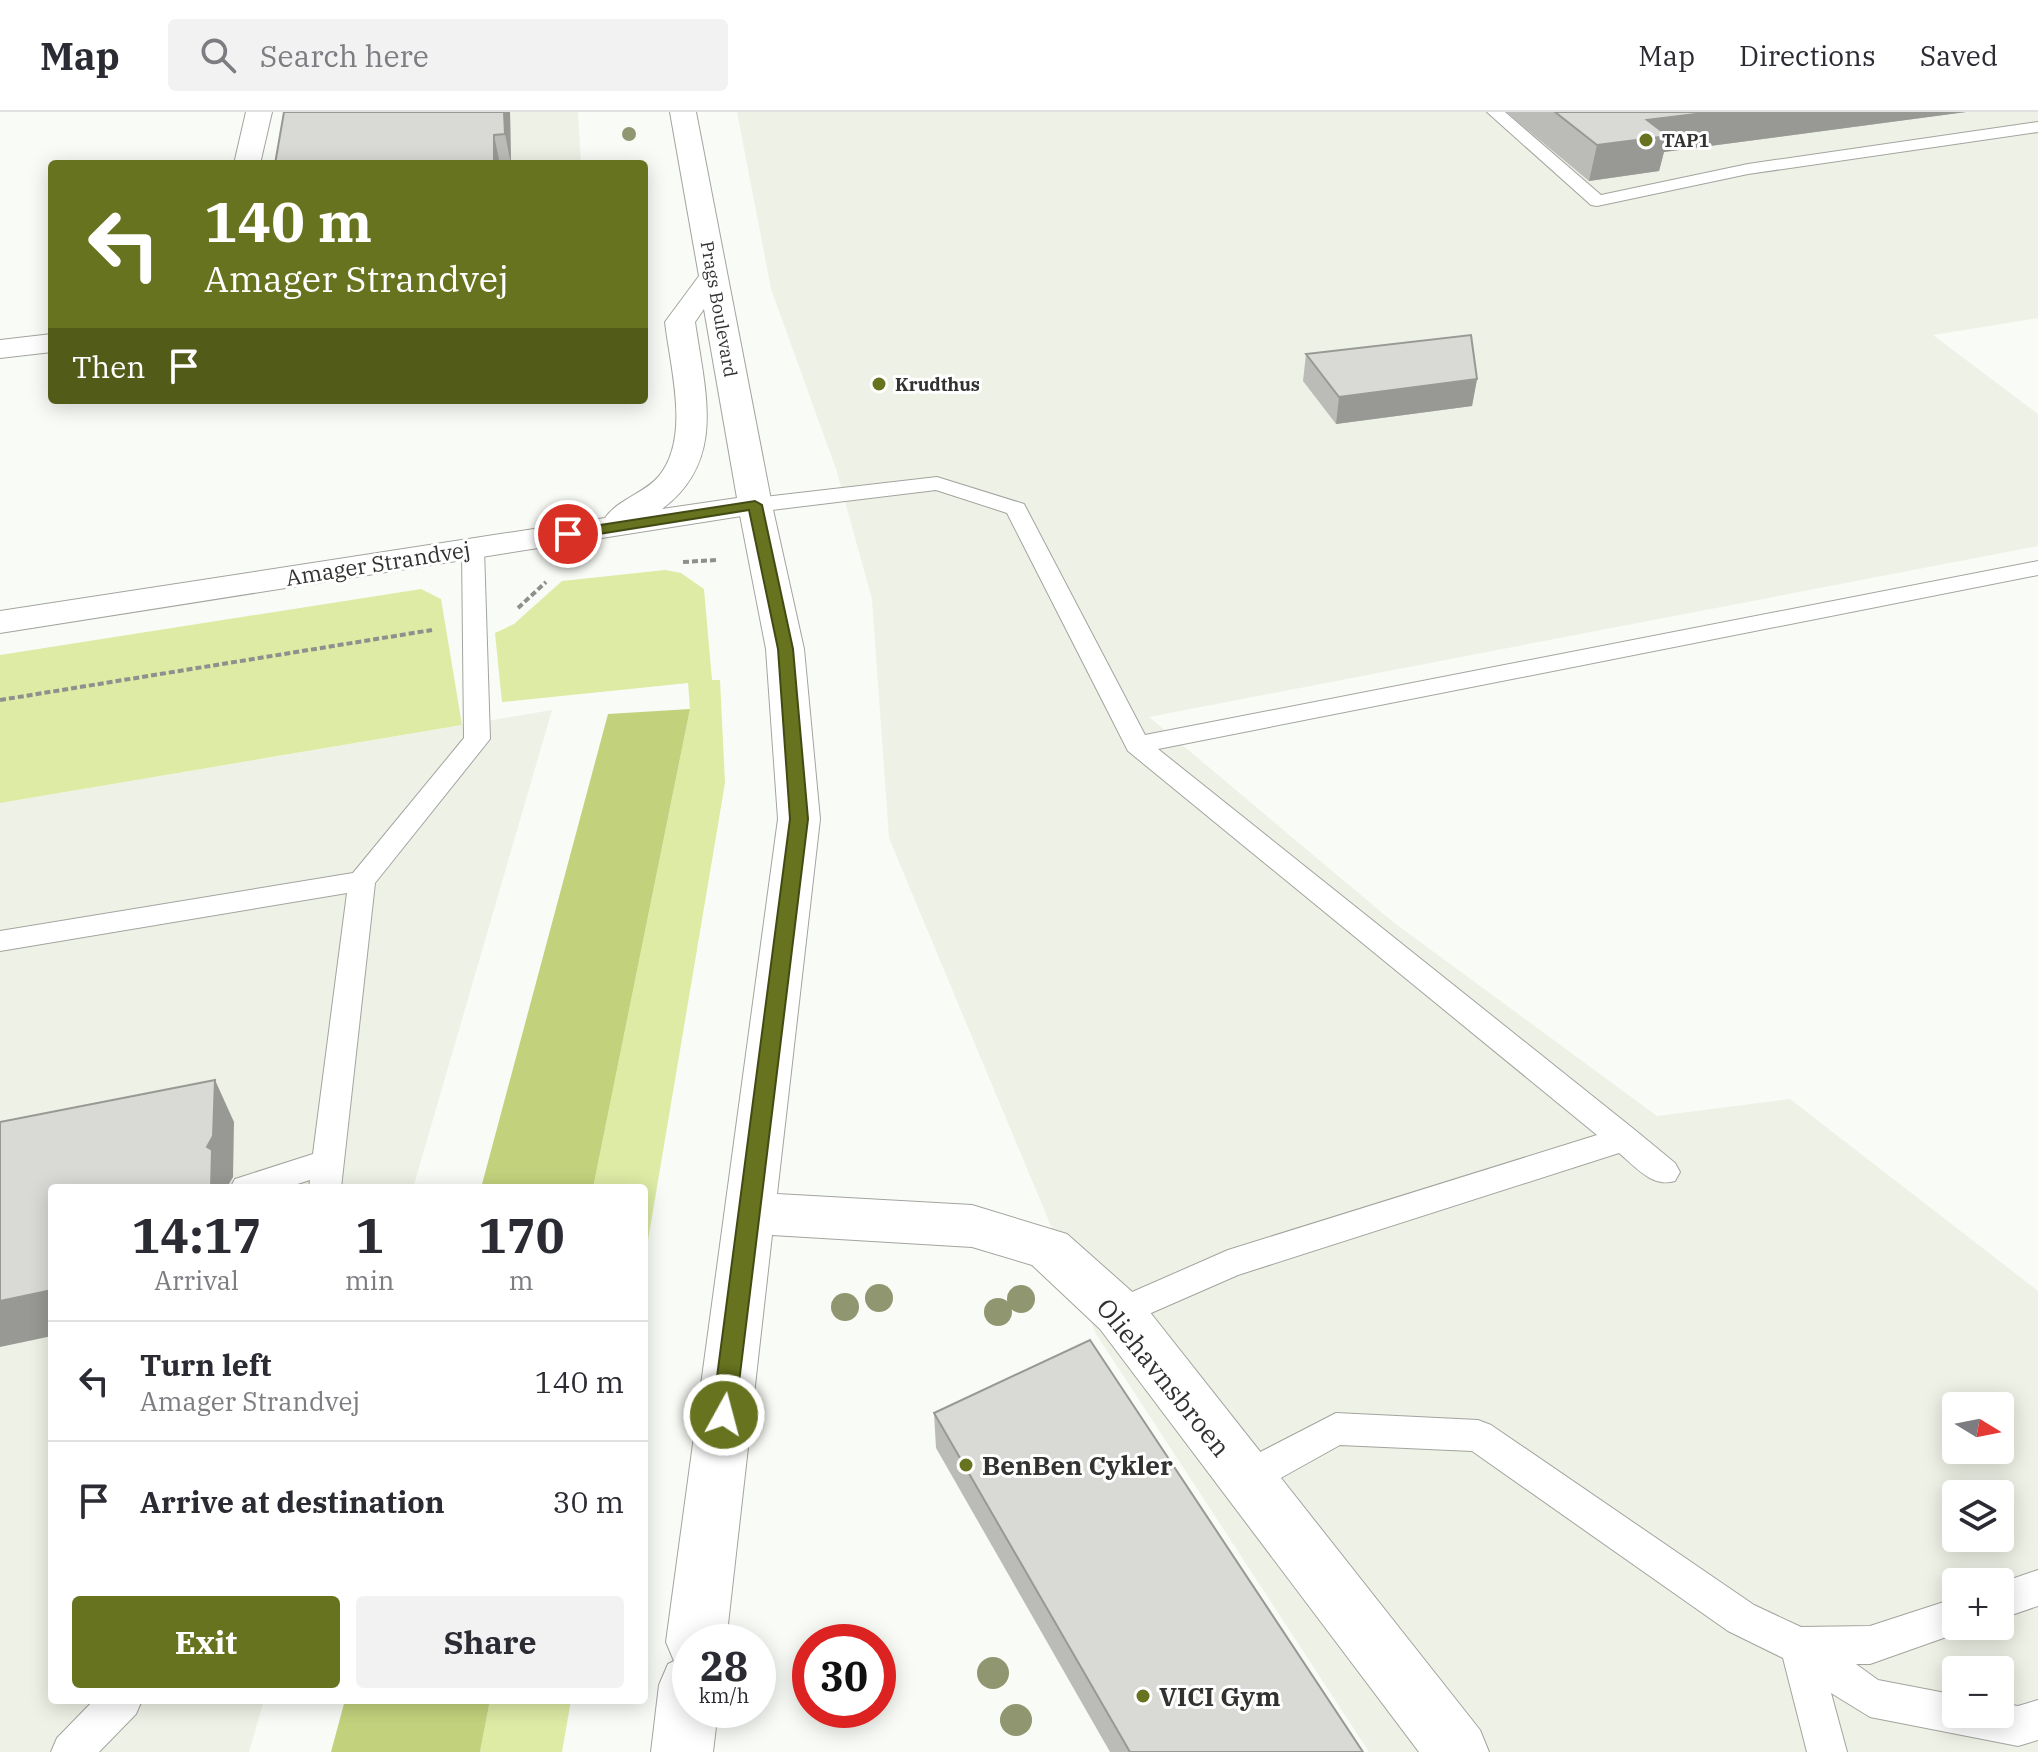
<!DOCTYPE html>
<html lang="en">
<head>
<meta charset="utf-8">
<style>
	:root { --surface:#fff; --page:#f2f2f3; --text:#2b2b33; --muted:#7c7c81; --line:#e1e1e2; --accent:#67731e }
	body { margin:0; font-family:"IBM Plex Serif",serif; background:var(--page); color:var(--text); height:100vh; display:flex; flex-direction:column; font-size:30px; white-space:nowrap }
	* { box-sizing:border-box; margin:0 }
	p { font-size:26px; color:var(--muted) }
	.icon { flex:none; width:44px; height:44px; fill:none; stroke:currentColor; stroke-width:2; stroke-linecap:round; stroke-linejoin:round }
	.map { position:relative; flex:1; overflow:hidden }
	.side { position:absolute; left:48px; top:1072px; width:600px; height:520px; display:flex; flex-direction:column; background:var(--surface); border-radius:8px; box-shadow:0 4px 20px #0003 }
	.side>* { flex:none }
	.top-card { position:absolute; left:48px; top:48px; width:600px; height:244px; border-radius:8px; box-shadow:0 4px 20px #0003; background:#67731e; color:#fff; overflow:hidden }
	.needle { width:52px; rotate:100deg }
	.buttons { position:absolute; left:1942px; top:1280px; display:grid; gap:16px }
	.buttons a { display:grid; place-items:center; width:72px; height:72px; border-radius:8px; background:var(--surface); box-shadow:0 4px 20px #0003; font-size:40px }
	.speed { position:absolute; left:672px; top:1512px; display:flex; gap:16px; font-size:40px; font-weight:700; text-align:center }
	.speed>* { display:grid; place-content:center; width:104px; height:104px; border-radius:50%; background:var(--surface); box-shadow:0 4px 20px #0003; line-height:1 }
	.speed small { font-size:20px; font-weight:400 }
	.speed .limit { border:12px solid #d22; background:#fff; color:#111 }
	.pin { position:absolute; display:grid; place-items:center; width:68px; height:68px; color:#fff; margin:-34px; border:4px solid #fff; border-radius:50%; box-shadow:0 2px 8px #0007 }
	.me { position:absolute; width:88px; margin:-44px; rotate:7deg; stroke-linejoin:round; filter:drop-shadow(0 0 6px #0008) }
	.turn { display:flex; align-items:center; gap:28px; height:168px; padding:0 24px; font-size:36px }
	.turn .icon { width:104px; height:104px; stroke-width:2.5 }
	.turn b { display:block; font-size:56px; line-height:68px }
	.then { display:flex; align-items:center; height:76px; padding:0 24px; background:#0003; gap:16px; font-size:30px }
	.eta { display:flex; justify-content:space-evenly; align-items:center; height:136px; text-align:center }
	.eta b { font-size:48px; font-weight:700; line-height:56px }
	.button { display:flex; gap:16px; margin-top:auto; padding:16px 24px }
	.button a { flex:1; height:92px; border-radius:8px; background:var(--accent); color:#fff; font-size:32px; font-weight:700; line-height:92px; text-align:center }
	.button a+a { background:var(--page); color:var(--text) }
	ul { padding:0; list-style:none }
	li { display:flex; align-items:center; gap:24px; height:120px; padding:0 24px; border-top:2px solid var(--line) }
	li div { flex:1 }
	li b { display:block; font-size:30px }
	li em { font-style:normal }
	header { display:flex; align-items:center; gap:48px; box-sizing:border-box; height:112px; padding:0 40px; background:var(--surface); border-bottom:2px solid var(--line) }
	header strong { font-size:38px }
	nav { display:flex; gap:44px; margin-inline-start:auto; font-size:28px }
	.search { width:560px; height:72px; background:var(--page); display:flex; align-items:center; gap:20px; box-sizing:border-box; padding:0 28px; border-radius:8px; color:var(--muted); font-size:30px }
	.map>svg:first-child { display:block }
</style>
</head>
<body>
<header>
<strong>Map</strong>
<div class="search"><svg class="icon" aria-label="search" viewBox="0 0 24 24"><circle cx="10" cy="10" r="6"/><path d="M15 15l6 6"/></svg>Search here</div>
<nav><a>Map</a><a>Directions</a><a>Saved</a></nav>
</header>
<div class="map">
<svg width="2038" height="1640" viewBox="0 0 2038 1640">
	<rect width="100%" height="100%" fill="#f9fbf6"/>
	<path fill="#eef1e5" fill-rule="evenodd" d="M287 0H578L581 52H280Z
		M737 0H2038V206L1933 223 2038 302V434L1149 605 1393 810 1657 1004 1790 987 2038 1179V1640H1369L1096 1222 889 726 872 487 836 357 771 177ZM1956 1294H2000V1338H1956ZM1956 1382H2000V1426H1956ZM1956 1470H2000V1514H1956ZM1956 1558H2000V1602H1956Z
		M552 598 413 1076H52V1588H264L249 1640H0V691Z"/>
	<path fill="#ddeba5" d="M665 458 681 461 704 477 712 568H720L725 671 644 1152V1076H593L690 597 688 571 502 590 495 521 514 512 562 469Z
		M421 477 441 487 462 613 0 691V543Z
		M490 1588H571L562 1640H480Z"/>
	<path fill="#c2d27c" d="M690 597 593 1076H481L608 602Z
		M345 1588H490L480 1640H331Z"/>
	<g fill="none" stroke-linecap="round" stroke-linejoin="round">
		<defs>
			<path id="lane" d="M1487 0H1505L1601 83 1748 52 2038 10V20L1748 62 1597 94 1591 93Z
				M937 365 1024 392 1145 623 2038 449V463L1158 637 1635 1018 1675 1051 1680 1060 1675 1069C1652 1076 1636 1055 1619 1041L1238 1163 1119 1215 1107 1211 1102 1201 1107 1191 1228 1138 1597 1023 1128 639 1007 401 936 378 755 400 744 393 755 386Z
				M473 430 484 437 490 627 375 771 341 1076H309L310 1068 285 1076H230L235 1067 313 1042 347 781 0 839V819L353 761 464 626 462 437Z
				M1336 1301 1478 1308 1491 1313 1754 1493 1801 1515 1870 1514 1956 1486V1514H1971L1969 1517 1870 1552H1856L1878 1568 1956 1583V1602H2000V1591L2018 1594 2038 1588V1628L2018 1634 1870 1605 1831 1581 1847 1640H1807L1783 1546 1728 1519 1472 1339 1340 1333 1259 1378 1246 1382 1233 1378 1228 1366 1233 1354Z
				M2038 1458V1494L2000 1507V1471Z
				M94 1588H142L136 1602 99 1640H51L57 1626Z"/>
			<path id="street" d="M246 0H272L260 52H234Z
				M52 222V240L0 246V228Z
				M755 383 767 386 772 393 804 537 820 707 777 1082 972 1093 1067 1122 1138 1185 1480 1618 1489 1640H1419L1100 1217 1032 1153 972 1135 772 1123 726 1530H690V1598H718L713 1640H651L659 1573 668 1552 674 1549 666 1530 778 707 766 537 738 393 743 386Z"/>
			<path id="secondary" d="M670 0H696L772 393 767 400 0 521V499L605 406C618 387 644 382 659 364 691 325 670 255 665 210L699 164ZM704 197 737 386 662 397C727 348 705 280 695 210Z"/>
		</defs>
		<use href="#lane" stroke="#a3a49f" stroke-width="2"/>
		<use href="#street" stroke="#a3a49f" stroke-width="2"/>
		<use href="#secondary" stroke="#a3a49f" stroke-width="2"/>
		<path stroke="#8f908d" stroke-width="4" stroke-dasharray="6 3" stroke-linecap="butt" d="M683 450 717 448
			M518 496 546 470
			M0 588 432 518"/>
		<use href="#lane" fill="#fff" fill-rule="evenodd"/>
		<use href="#street" fill="#fff" fill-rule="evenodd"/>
		<use href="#secondary" fill="#fff" fill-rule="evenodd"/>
	</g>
	<g fill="#90966f">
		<circle cx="629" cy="22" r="7"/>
		<circle cx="879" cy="1186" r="14"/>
		<circle cx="1021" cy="1187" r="14"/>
		<circle cx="845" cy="1195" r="14"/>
		<circle cx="998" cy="1200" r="14"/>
		<circle cx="993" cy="1561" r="16"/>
		<circle cx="1016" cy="1608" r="16"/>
	</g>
	<path fill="#bbbbb7" d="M510 0 511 52H275Z
		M1506 0H1966L1664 40 1659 59 1589 69Z
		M1306 242 1477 267 1472 294 1336 312 1303 269Z
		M934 1301 1363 1640H1110L936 1336Z"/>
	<path fill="#989995" d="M504 0H510L511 52 505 22Z
		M1712 0H1966L1664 40 1659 59 1589 69 1597 33 1647 8Z
		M494 23 500 52H494Z
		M1477 267 1472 294 1336 312 1339 285Z
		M215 968 234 1010 233 1065 229 1072 231 1076H211L207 1035Z
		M52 1178V1224L0 1235V1189Z"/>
	<path fill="#d9dad5" stroke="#989995" stroke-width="2" d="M284 0H504L505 22 494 23V52H275Z
		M1555 0H1712L1647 8 1668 24 1597 33Z
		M1471 223 1477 267 1339 285 1306 242Z
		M215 968 213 1024 207 1035 212 1038 211 1076H52V1178L0 1189V1010Z
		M1090 1228 1363 1640H1130L934 1301Z"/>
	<path fill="#67731e" stroke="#434b14" stroke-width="2" d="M755 389 762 393 793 537 808 707 735 1303 732 1311 724 1314 716 1311 712 1303 790 707 778 537 749 398 568 427 561 422 568 418Z"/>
	<g fill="#67731e" stroke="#fff" stroke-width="3">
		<circle cx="1646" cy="28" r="8"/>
		<circle cx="879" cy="272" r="8"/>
		<circle cx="966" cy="1353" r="8"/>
		<circle cx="1143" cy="1584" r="8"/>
	</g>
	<g text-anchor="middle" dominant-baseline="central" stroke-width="6" stroke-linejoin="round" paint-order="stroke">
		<g font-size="18" font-weight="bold" fill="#323331" stroke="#fff" text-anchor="start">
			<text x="1662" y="28">TAP1</text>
			<text x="895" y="272">Krudthus</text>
		</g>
		<g font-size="18" fill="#323331" stroke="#fff">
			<text transform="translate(719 197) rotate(80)">Prags Boulevard</text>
		</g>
		<g font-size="22" fill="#323331" stroke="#fff">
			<text transform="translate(378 451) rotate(-9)">Amager Strandvej</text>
		</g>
		<g font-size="26" fill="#323331" stroke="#fff">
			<text transform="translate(1164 1265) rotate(51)">Oliehavnsbroen</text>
		</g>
		<g font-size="26" font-weight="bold" fill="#323331" stroke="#fff" text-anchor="start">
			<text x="982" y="1353">BenBen Cykler</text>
			<text x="1159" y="1584">VICI Gym</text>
		</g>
	</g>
</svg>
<div class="buttons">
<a><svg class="needle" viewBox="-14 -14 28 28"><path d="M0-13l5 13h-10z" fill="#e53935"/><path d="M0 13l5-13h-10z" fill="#7c7c81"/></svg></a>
<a><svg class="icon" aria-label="layers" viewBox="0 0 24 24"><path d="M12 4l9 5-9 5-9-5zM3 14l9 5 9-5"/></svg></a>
<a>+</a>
<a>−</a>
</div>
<div class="speed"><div>28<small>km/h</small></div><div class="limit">30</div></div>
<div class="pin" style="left:568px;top:422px;background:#d93025"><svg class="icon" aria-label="arrive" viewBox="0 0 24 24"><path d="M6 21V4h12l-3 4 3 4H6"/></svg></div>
<svg class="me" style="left:724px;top:1303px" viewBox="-20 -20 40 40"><circle r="17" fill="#67731e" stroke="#fff" stroke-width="3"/><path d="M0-11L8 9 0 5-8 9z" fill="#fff"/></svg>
<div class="top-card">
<div class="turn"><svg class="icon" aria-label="left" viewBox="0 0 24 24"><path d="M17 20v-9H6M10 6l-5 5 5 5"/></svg><div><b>140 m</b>Amager Strandvej</div></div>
<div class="then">Then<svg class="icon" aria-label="arrive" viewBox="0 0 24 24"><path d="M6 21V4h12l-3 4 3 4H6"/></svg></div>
</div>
<section class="side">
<div class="eta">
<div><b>14:17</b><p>Arrival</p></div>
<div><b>1</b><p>min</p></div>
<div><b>170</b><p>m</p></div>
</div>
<ul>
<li><svg class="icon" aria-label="left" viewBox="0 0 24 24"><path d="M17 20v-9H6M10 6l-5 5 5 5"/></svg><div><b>Turn left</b><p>Amager Strandvej</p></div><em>140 m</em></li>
<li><svg class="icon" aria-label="arrive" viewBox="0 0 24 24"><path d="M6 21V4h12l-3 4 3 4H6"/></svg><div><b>Arrive at destination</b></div><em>30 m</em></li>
</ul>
<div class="button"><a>Exit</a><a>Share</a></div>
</section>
</div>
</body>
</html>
